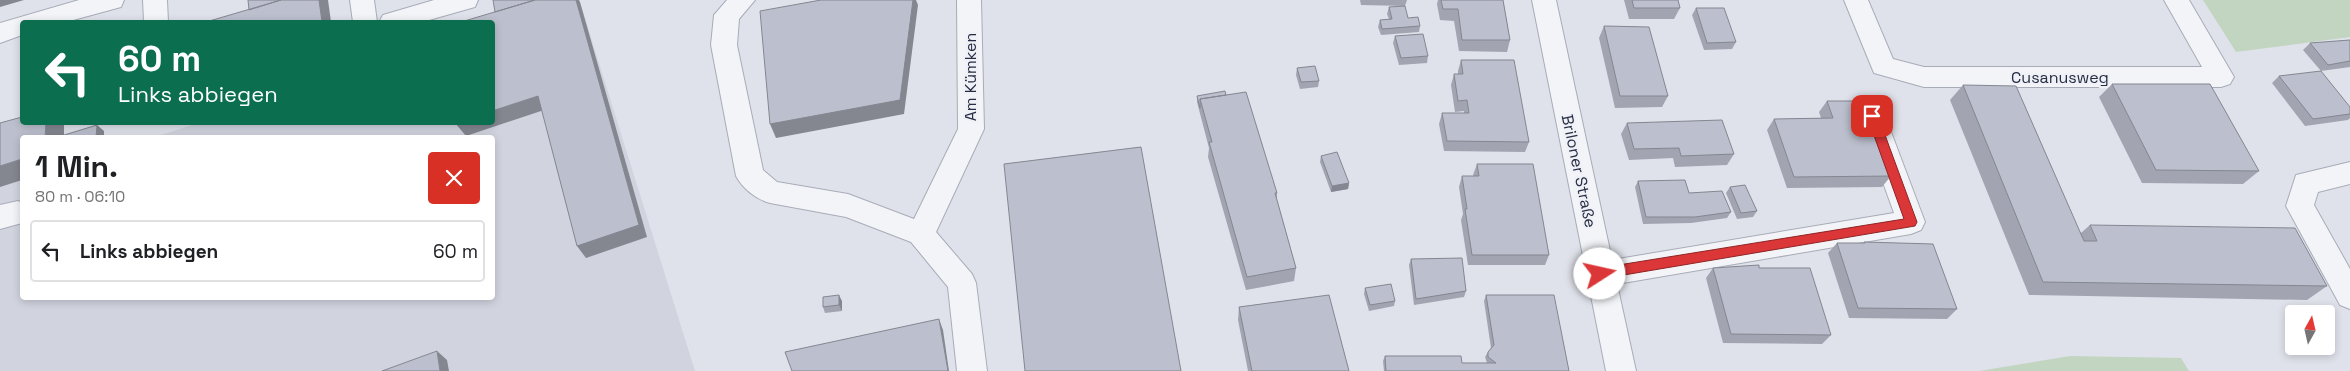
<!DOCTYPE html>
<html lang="de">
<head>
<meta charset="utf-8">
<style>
	:root { --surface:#fff; --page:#f2f2f2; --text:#202124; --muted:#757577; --line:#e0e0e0 }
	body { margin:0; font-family:"Space Grotesk",sans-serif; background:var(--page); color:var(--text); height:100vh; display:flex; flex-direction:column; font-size:19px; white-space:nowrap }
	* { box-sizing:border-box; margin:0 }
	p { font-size:16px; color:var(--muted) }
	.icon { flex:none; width:28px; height:28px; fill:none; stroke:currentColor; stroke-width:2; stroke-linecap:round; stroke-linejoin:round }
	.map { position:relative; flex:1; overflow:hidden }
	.details { position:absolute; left:20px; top:135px; width:475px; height:165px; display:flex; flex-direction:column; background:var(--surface); border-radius:5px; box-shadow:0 2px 8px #0003 }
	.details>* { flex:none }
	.guide { position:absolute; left:20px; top:20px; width:475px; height:105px; border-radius:5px; box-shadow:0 2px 8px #0003; background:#0b6e4f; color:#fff; overflow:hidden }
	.needle { width:32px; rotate:8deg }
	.fabs { position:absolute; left:2285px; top:305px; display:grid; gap:10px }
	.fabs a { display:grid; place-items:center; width:50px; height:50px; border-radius:5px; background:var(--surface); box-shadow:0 2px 8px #0003; font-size:25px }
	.pin { position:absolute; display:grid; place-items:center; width:42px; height:42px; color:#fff; margin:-21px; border-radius:10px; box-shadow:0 2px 8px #0006 }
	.me { position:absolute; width:55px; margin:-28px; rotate:80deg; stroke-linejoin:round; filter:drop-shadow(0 0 4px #0008) }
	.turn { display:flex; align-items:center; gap:18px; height:105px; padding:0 15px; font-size:22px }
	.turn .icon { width:65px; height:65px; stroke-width:2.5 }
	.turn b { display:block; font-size:35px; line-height:42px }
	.round { display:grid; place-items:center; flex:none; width:52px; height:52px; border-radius:5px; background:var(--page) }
	.overview { display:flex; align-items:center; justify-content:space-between; height:85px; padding:0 15px }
	h1 { font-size:30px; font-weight:600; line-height:38px }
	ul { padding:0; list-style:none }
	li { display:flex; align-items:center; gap:15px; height:62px; margin:0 10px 8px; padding:0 5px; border:2px solid var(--line); border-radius:5px }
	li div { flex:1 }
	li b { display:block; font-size:19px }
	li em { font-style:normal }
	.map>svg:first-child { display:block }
</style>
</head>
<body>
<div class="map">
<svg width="2350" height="371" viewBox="0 0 2350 371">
	<rect width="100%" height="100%" fill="#dfe2ea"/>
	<path fill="#d1d4df" d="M580 2 695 371H0V144L22 138V298H492V138L155 137 201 122H492Z"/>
	<path fill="#c2d5c0" d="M2203 0H2350V37L2236 52Z
		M2070 356 2181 358 2189 371H1979Z"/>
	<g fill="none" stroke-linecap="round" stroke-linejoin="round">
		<defs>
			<path id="minor" d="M79 0H124L121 7 66 22H22V35L0 43V23Z
				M143 0H167L168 22H144Z
				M350 0H374L377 22H353Z
				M434 0H478L475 7 422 22H379L383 15Z
				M727 0H755L739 19 737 45 763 170 777 182 848 194 914 219 958 129 957 0H981L984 129 936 232 972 274 976 283 987 371H957L948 287 911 242 846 217 770 203C756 199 743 189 736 176L711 45 714 15Z
				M1532 0H1556L1612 260 1894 213 1859 116 1863 109 1872 105 1881 109 1885 116 1925 222 1921 230 1911 234 1617 284 1636 371H1606Z
				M1844 0H1868L1893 59 1924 67H2202L2164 0H2189L2234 77 2230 84 2221 87H1924L1874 73Z
				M2350 162V184L2318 192 2314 205 2350 269V309L2340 305 2286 206 2296 175Z
				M18 201 22 203V223L0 229V205Z"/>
		</defs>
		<use href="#minor" stroke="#a8acb8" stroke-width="2"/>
		<use href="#minor" fill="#f3f4f8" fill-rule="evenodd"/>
	</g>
	<path fill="#a2a5b1" d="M1360 0H1407L1405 6 1361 5Z
		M1438 0H1503L1510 40 1507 52 1459 51 1454 21 1440 20 1437 4Z
		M1624 0H1678L1680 8 1674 19H1629Z
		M1389 7 1408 18 1420 26 1419 32 1381 35 1378 27 1380 20 1389 19 1387 14Z
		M1696 8 1736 42 1732 49 1704 50 1692 15Z
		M1604 26 1668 96 1662 107 1615 108 1599 38Z
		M1395 36 1428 56 1427 63 1399 65 1393 43Z
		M2350 40V67L2321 71 2303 50 2310 43Z
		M1461 60 1529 142 1525 152 1444 151 1439 124 1442 113H1464V111L1455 112 1451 85 1454 74H1458V71Z
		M1297 68 1319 81 1318 87 1300 89 1296 75Z
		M2279 76 2350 107V118L2348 120 2305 126 2272 83Z
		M2112 84 2259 171 2243 184 2142 183 2099 97Z
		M1963 85 2081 233 2090 225 2327 286 2307 300 2029 295 1950 100Z
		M1226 95 1277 193V200L1296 268 1294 281 1246 290 1208 157 1209 148 1197 102V96Z
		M1827 101 1891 176 1882 187 1787 188 1767 130 1774 119 1821 118 1819 112Z
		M1627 123 1734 154 1727 165 1675 167 1673 158 1629 160 1621 134Z
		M1321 156 1349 183 1348 189 1331 192 1320 162Z
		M1477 164 1549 255 1545 265H1468L1461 220 1463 214 1459 187 1462 176H1474L1473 175Z
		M1638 181 1689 193 1731 212 1727 218 1691 223 1643 224 1635 187Z
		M1730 187 1757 211 1753 217 1737 219 1726 193Z
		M1864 242 1957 309 1947 319 1849 318 1828 253 1837 243H1863Z
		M1411 259 1466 291 1464 297 1414 305 1409 265Z
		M1713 268 1831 335 1822 344 1723 343 1706 278Z
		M1365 288 1395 301 1394 306 1369 311 1364 294Z
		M1486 295 1569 371H1384L1383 361 1385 356 1462 363H1487L1485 357 1488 352 1491 348 1484 301Z
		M842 301V311L825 313 823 307Z
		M1239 307 1349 371H1248L1238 320Z"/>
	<path fill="#848690" d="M0 0H24L0 7Z
		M292 0H328L331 22H322Z
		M576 0H579L580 2 647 237 586 258 577 246Z
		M913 0H916L918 5 904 114 776 138 770 124Z
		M538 96 547 109 466 136 455 123 492 122V111Z
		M46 122H62L64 124V138H45Z
		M97 125 104 131V138H96Z
		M22 159V180L0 187V166Z
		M1349 183 1348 189 1331 192 1332 186Z
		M839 295 842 301V311L839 305Z
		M939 319 943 330 949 371H948Z
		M437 351 447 360 449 371H440Z"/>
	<path fill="#bcc0ce" stroke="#848690" d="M248 0H281L249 10Z
		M281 0H319L322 22H206Z
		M493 0H535L495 12Z
		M535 0H576L639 225 577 246 538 96 492 111V22H461Z
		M821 0H913L900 100 770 124 760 11Z
		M1441 0H1503L1510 40H1462L1458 9H1443Z
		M1632 0H1678L1680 8H1634Z
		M1405 6 1408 18 1418 17 1420 26 1382 29 1380 20 1392 19 1389 7Z
		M1696 8H1724L1736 42 1707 43Z
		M1604 26 1649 27 1668 96H1620Z
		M1423 34 1428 56 1401 58 1395 36Z
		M2350 40V61L2328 65 2310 43Z
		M1461 60H1514L1529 142 1447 141 1442 113H1469L1467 100 1458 101 1454 74H1463Z
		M1315 66 1319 81 1301 82 1297 68Z
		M2321 71 2350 107V114L2313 119 2279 76Z
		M2112 84H2210L2259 171 2156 170Z
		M1963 85 2016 86 2084 241H2097L2090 225 2295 228 2327 286 2043 282Z
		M1225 91 1226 95 1200 99V108L1197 96Z
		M1246 92 1277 193H1275L1296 268 1247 277 1209 142H1212L1200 99Z
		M1827 101H1862L1891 176 1794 177 1774 119 1833 118Z
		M22 117V122H46L45 138H22V159L0 166V123Z
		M1722 120 1734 154 1681 156 1679 148 1634 149 1627 123Z
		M97 125 96 138H61V136Z
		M1141 147 1181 371H1025L1004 164Z
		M1337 152 1349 183 1332 186 1321 156Z
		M1477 164H1533L1549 255H1472L1465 209H1467L1462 176H1479Z
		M1685 180 1689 193 1722 191 1731 212 1695 217H1646L1638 181Z
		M1745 185 1757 211 1741 213 1730 187Z
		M1864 242 1933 244 1957 309 1858 308 1837 243H1865Z
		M1462 258 1466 291 1416 299 1411 259Z
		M1759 265V268H1810L1831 335 1731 334 1713 268Z
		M1391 284 1395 301 1370 305 1365 288Z
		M839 295V305L823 307V297Z
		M1329 295 1349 371H1252L1239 307Z
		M1486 295H1554L1569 371H1386L1385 356H1461L1462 363H1496L1488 357V352L1494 345Z
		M939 319 948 371H792L785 352Z
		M437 351 440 371H382Z"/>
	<path fill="#dc3738" stroke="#8f2424" d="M1872 112 1878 116 1917 222 1915 226 1600 279 1596 277 1595 274 1600 268 1904 219 1867 116Z"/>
	<g text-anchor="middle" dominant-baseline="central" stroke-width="4.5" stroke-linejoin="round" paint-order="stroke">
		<g font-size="16" fill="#262d43" stroke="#eff1f7">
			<text transform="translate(970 77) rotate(-90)">Am Kümken</text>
			<text x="2060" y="77">Cusanusweg</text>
			<text transform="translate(1579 171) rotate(78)">Briloner Straße</text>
		</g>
	</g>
</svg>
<div class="fabs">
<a><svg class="needle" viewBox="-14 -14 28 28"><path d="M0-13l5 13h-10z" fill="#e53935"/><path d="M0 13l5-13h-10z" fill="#757577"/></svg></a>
</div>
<div class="pin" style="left:1872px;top:116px;background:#d93025"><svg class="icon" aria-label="arrive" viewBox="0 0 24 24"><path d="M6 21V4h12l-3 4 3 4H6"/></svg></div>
<svg class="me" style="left:1600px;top:274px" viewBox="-20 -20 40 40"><circle r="19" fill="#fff"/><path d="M0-13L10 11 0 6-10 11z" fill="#dc3738"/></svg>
<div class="guide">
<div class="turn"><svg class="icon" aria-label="left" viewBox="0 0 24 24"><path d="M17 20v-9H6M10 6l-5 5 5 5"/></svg><div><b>60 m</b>Links abbiegen</div></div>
</div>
<section class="details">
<div class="overview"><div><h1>1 Min.</h1><p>80 m · 06:10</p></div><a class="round" style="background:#d93025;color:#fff"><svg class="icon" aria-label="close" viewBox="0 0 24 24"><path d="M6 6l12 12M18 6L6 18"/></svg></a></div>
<ul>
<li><svg class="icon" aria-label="left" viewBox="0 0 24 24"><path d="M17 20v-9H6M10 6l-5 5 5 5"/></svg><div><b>Links abbiegen</b></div><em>60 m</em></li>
</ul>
</section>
</div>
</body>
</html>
